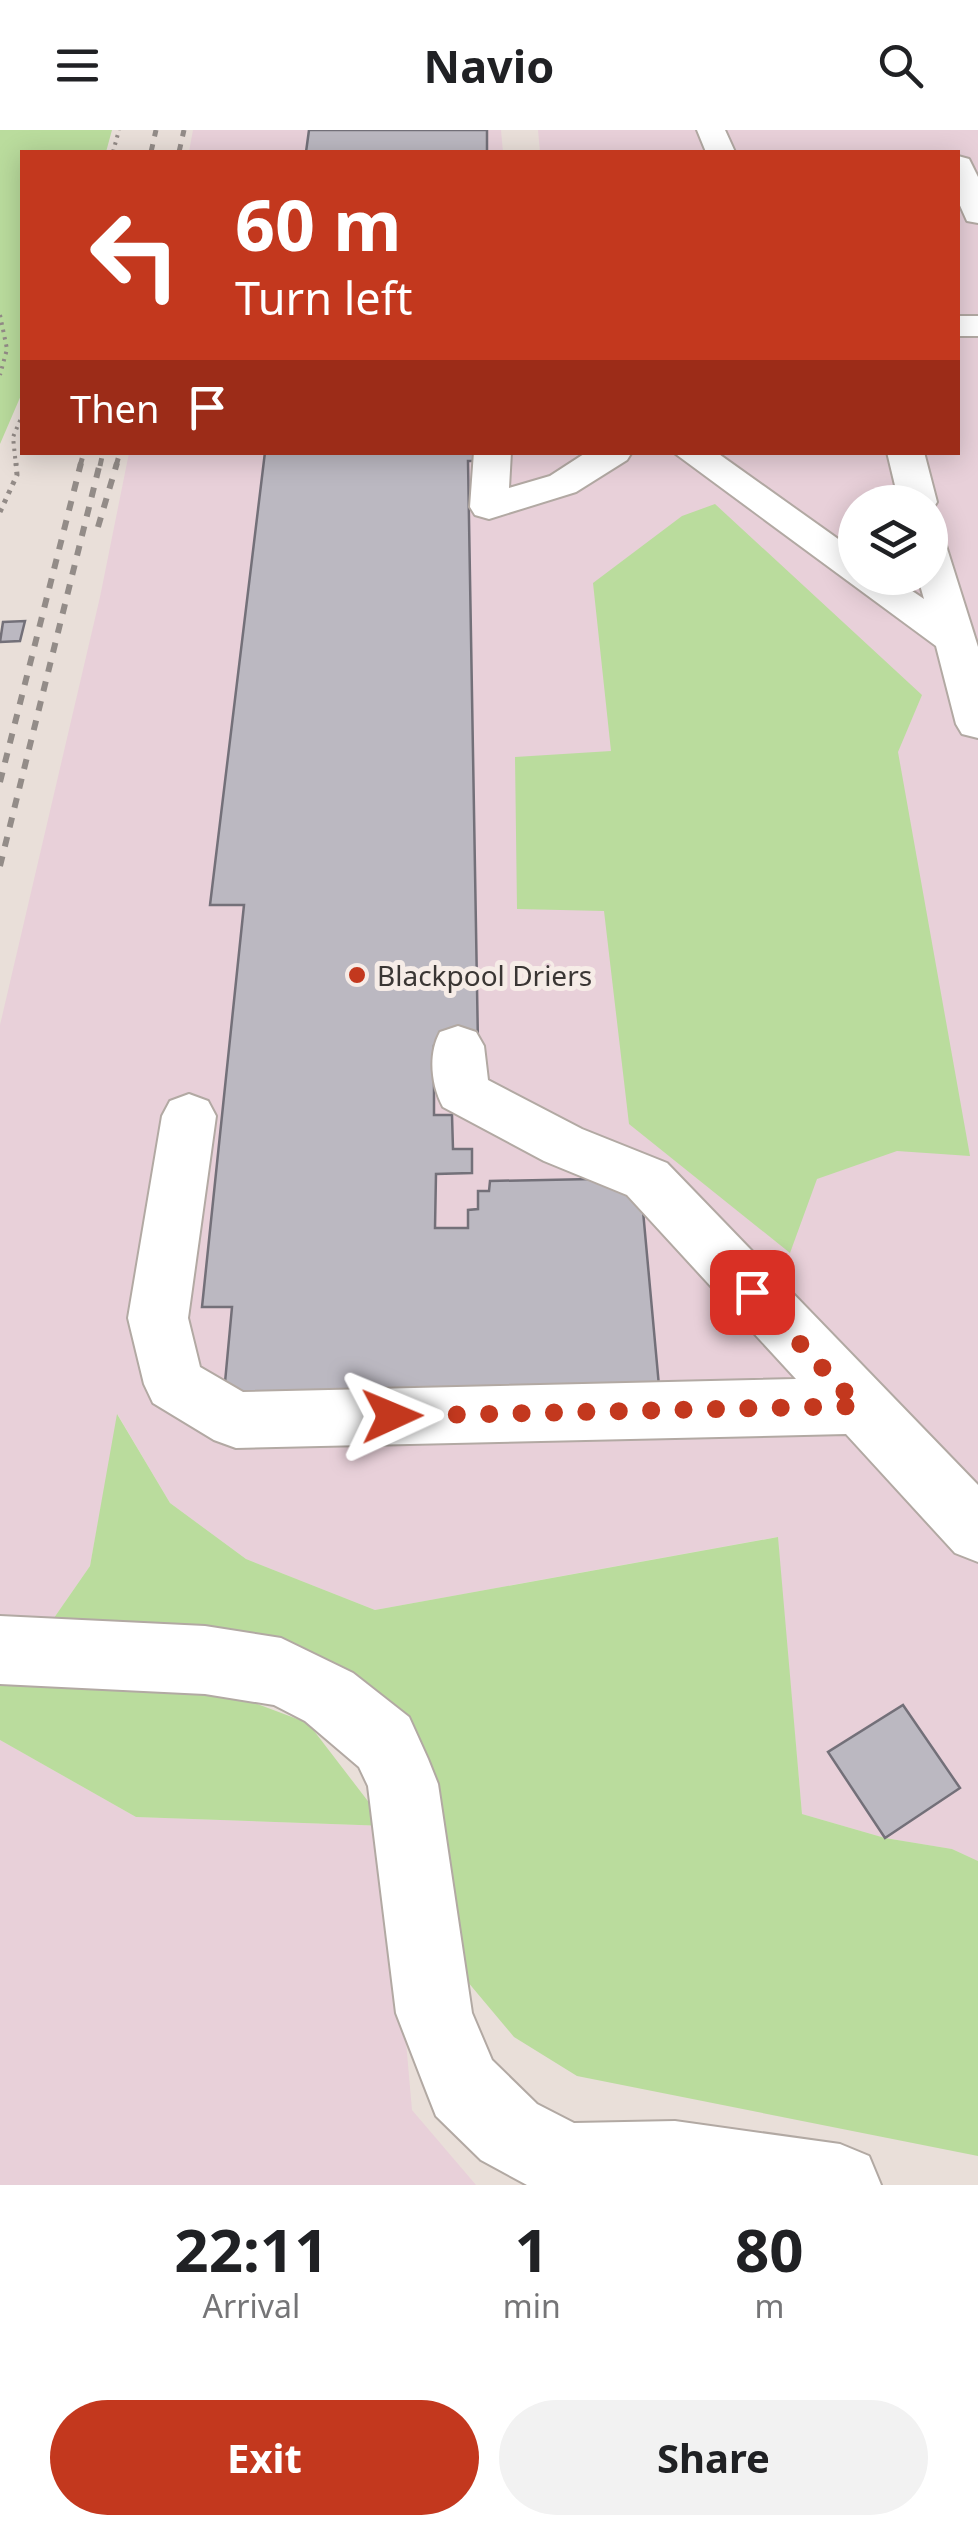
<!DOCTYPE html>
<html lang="en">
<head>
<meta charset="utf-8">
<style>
	:root { --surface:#fff; --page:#f2f2f2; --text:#202124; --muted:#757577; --accent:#c3381e }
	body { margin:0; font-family:"Noto Sans",sans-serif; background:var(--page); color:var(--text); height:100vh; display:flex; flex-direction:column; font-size:38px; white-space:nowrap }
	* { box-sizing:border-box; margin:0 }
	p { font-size:32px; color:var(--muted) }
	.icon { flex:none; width:55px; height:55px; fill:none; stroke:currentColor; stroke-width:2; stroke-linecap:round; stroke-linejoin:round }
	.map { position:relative; height:2055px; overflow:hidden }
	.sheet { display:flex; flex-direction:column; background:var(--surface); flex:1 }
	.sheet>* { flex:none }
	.hud { position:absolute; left:20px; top:20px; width:940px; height:305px; border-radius:0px; box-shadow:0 5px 25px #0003; background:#c3381e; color:#fff; overflow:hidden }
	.buttons { position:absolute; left:838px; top:355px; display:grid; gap:20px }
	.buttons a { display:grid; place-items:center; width:110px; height:110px; border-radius:50%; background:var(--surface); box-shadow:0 5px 25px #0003; font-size:50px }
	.pin { position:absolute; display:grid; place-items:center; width:85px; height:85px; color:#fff; margin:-42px; border-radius:20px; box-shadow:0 5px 15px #0006 }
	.me { position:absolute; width:110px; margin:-55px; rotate:89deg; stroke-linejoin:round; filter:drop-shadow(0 0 8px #0008) }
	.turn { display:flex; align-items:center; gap:35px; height:210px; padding:0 50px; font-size:45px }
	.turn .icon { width:130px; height:130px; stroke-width:2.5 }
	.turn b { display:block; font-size:70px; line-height:85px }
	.then { display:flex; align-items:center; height:95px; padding:0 50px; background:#0003; gap:20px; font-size:38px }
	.eta { display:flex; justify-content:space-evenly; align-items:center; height:170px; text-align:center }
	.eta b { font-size:60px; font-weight:700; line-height:70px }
	.cta { display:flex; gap:20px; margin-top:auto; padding:20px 50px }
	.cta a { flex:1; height:115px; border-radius:60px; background:var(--accent); color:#fff; font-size:40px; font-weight:700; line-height:115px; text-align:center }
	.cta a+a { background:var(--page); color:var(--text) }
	header { display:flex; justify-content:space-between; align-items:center; height:130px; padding:0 50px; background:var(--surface); font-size:45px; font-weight:700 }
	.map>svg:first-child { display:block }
</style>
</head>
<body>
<header><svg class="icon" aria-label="menu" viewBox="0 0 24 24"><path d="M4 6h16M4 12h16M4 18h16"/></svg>Navio<svg class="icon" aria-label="search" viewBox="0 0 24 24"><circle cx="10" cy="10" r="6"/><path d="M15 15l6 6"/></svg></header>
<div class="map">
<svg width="978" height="2055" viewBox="0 0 978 2055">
	<rect width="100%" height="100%" fill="#e9dfd9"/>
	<path fill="#e8d0d9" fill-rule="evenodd" d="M193 0H501L503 22H189Z
		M538 0H978V1731L952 1719 885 1708 802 1684 777 1407 375 1480 246 1429 170 1373 118 1285 90 1436 47 1498 0 1497V895L100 467 129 323 958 322V22H540ZM855 372H930V448H855Z
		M0 1610 136 1687 387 1696 412 1980 476 2055H0Z"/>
	<path fill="#badc9d" d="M0 0H112L106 22H22V263L0 314Z
		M715 374 922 565 898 622 970 1026 897 1021 817 1049 790 1123 629 994 604 781 517 779 515 627 611 621 593 453 682 386Z
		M117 1284 170 1373 246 1429 375 1480 778 1407 802 1684 885 1708 952 1719 978 1731V2026L577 1946 514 1907 467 1851 446 1703 412 1601 362 1552 261 1504 47 1498 90 1436Z
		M0 1555 215 1558 308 1593 387 1696 136 1687 0 1610Z"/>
	<path fill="#bbb8c1" stroke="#737079" stroke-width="2.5" d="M309 0H487V22H306Z
		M265 322H480L481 331H468L478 915 434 916V985H452L453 1019H472V1043L436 1044 435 1098H468V1080L478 1079V1061H489L490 1051 640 1048 660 1267 223 1274 232 1177H202L244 775H210Z
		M25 491 20 511 0 512 3 492Z
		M903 1575 960 1658 885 1708 828 1622Z"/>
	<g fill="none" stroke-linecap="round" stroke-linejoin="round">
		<defs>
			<path id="minor" d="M697 0H725L735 22H706Z
				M958 26 969 29 978 47V93L967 91 958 71Z
				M958 186H978V206H958Z
				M474 322H511L509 358 550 346 587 322H632L627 330 576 362 489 389 475 385 470 377Z
				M673 322H716L855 421V448H893L924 469 918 448H930V405L944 409 978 517V608L962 604 956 594 936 516Z
				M887 322H924L937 372 932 380 930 372H899Z
				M458 896 476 902 484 916 488 950 582 999 667 1033 978 1355V1432L955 1423 846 1304 236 1318 214 1310 153 1273 144 1254 128 1188 162 986 170 971 189 964 208 971 216 986 188 1188 200 1237 243 1262 796 1249 627 1065 544 1031 443 977C431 955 428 924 440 902Z
				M0 1486 205 1496 281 1508 353 1543 409 1587 428 1629 438 1654 472 1883 492 1930 537 1974 574 1993 675 1991 840 2014 869 2026 881 2055H527L481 2030 436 1986 425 1958 396 1883 368 1656 359 1637 305 1591 274 1575 205 1564 0 1554Z"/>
		</defs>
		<use href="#minor" stroke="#b2a9a3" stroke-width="4"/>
		<path stroke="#938b87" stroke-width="4" stroke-dasharray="2.5 5" stroke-linecap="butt" d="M113 22 119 0
			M0 185 7 219 0 245
			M16 336 13 307 22 286"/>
		<path stroke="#938b87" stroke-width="5" stroke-dasharray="4 6" stroke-linecap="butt" d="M0 382 17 345 16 333"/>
		<use href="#minor" fill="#fff" fill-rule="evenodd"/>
		<path stroke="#938c88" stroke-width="5" stroke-dasharray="8 8" stroke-linecap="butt" d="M151 22 156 0
			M179 22 184 0
			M80 336 84 322
			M100 336 103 322
			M116 336 120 322"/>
		<path stroke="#938c88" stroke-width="6" stroke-dasharray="10 10" stroke-linecap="butt" d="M98 397 117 333
			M0 652 81 333
			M0 736 100 333"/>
	</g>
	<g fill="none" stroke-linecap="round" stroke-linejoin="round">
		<path stroke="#c3381e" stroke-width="18" stroke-dasharray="0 32.4" d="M392 1286 858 1276 752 1162"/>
	</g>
	<circle fill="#c3381e" stroke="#f6ece7" stroke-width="4" cx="357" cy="845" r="10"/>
	<g text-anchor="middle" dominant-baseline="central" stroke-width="10" stroke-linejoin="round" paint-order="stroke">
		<g font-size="28" fill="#3a3634" stroke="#f6ece7" text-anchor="start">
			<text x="377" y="845">Blackpool Driers</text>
		</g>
	</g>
</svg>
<div class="buttons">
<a><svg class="icon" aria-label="layers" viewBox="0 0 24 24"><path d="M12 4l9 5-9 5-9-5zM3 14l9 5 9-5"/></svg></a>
</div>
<div class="pin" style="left:752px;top:1162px;background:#d93025"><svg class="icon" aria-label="arrive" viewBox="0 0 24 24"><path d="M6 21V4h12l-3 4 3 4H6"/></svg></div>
<svg class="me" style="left:392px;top:1286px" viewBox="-20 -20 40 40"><path d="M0-17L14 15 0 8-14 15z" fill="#c3381e" stroke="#fff" stroke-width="4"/></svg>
<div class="hud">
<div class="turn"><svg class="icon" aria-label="left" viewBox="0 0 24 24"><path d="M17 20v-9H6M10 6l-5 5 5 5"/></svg><div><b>60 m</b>Turn left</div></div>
<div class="then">Then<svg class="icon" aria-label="arrive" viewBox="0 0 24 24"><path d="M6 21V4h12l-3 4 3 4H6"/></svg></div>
</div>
</div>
<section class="sheet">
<div class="eta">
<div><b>22:11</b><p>Arrival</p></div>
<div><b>1</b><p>min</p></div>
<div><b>80</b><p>m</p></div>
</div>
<div class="cta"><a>Exit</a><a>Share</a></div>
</section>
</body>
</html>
